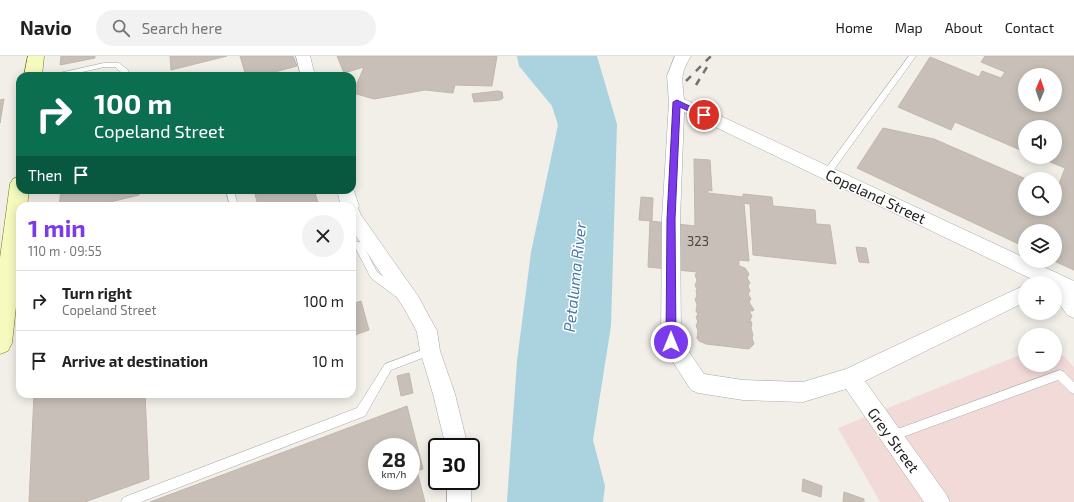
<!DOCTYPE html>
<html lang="en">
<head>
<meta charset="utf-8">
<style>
	:root { --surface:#fff; --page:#f2f2f2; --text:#222; --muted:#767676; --line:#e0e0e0; --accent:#7c3aed }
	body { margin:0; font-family:"Exo 2",sans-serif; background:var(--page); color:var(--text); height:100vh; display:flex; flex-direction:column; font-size:15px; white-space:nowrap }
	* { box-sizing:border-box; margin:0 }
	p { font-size:13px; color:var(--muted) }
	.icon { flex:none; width:22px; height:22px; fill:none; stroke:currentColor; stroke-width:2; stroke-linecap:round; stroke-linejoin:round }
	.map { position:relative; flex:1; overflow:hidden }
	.details { position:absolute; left:16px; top:146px; width:340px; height:196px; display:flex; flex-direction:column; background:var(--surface); border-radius:12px; box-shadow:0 2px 10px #0003 }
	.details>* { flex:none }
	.guide { position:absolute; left:16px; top:16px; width:340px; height:122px; border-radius:12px; box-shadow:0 2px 10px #0003; background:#0b6e4f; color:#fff; overflow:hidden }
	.needle { width:26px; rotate:2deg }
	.buttons { position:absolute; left:1018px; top:12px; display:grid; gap:8px }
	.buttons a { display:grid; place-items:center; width:44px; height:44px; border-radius:50%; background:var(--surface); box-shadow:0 2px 10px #0003; font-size:20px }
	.speed { position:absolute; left:368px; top:382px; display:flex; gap:8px; font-size:20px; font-weight:700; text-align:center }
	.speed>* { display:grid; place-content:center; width:52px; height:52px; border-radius:50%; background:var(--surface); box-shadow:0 2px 10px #0003; line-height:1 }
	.speed small { font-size:10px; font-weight:400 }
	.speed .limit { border:2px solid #111; border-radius:6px; background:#fff; color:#111 }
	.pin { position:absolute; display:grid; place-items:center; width:34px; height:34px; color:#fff; margin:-17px; border:2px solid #fff; border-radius:50%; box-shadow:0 1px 4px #0007 }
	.me { position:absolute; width:44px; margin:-22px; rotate:0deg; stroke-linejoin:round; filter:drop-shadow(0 0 3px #0008) }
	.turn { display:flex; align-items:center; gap:14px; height:84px; padding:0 12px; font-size:18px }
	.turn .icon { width:52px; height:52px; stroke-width:2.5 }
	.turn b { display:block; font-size:28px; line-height:34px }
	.then { display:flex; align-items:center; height:38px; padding:0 12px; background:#0003; gap:8px; font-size:15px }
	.round { display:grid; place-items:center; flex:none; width:42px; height:42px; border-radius:21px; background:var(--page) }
	.headline { display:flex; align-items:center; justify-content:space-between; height:68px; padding:0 12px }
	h1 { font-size:24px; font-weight:700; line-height:30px; color:var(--accent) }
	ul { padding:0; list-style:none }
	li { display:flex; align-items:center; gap:12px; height:60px; padding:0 12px; border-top:1px solid var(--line) }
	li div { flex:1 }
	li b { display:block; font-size:15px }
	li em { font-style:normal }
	header { display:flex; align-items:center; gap:24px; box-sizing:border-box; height:56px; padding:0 20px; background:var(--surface); border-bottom:1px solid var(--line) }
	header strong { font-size:19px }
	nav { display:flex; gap:22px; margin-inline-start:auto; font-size:14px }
	.search { width:280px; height:36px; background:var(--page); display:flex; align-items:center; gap:10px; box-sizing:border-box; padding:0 14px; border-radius:22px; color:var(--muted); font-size:15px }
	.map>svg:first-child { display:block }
</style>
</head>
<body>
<header>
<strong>Navio</strong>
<div class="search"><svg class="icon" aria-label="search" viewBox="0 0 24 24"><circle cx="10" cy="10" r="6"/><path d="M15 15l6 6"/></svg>Search here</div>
<nav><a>Home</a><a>Map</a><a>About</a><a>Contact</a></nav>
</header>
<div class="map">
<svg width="1074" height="446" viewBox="0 0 1074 446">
	<rect width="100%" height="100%" fill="#f2efe9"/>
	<path fill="#f2dad9" d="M1055 291 1074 311V446H880L838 372 1025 297V309H1055Z"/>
	<path fill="#aad3df" d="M517 0H597L617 68 611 270 593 384 605 430 603 446H507V444L517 305 531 196 558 69 552 50 519 10Z"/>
	<path fill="#c7bfb8" stroke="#c4b6ab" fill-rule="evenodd" d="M61 0H95V2L60 9Z
		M170 0H227L171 14Z
		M240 0H293L297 10 260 20H246Z
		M337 0H497L492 30 455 29 453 37 425 34 374 43 353 37 364 11 344 17Z
		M985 0H1074V214L1054 205 1055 175H1025V191L857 112 883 72 934 83 1026 123 1025 153H1055V136H1056L1065 112 1038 101H1055V71H1025V96L955 66 951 74 898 51 930 1 979 21 982 15 1001 22 1005 16 981 6ZM1025 19H1055V49H1025Z
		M498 35 502 36 503 42 500 44 474 46 472 38Z
		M4 43 0 67V44Z
		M694 103 710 104 712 135 708 134V137L743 141V138L772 141 773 150 815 154 816 168 830 169 836 208 753 199 750 148 744 147 749 205 739 204V210L745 212 749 218 747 222 750 227 748 230 750 235 748 238 751 243 749 246 754 254 753 255H749L752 260 750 264 752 267 751 272 753 279 752 282 754 288 749 293 706 288 699 285 697 282 698 275 696 269 698 266 696 261 698 258 696 255 697 249 695 243 697 240 696 235 697 233 695 230 697 224 695 219 697 216 648 211 650 165 695 170Z
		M61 134H139V139L94 150H59Z
		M254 134H314L318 146 306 150H258Z
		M641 141 653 142 652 165 639 164Z
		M856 191 866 192 869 207 859 206Z
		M361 245 369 274 352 280V248Z
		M409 317 413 337 401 340 397 320Z
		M34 338H145L149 423 85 446H29Z
		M407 350 423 413 417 415 425 446H150ZM377 391H411V425H377Z
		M803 423 822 430 821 441 802 435Z
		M844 436 864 443V446H843Z"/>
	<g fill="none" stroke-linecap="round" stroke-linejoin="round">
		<defs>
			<path id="lane" d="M909 0H916L830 119H824L823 117 824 115Z
				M104 7H119L128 14 130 20H122V17L115 11H104L65 20H51L55 18Z
				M226 134H234L238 150H230Z
				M352 184 362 187 377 216 401 234 403 237 401 240 398 241 395 240 371 222 356 193 352 192Z
				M430 291 433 292 435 295 433 298 391 314 365 360 141 446H121L123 442 127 440 357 352 385 308Z
				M1060 314 1064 316 1074 326V338L1070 336 1058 324 892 385 888 384 887 380 888 376 892 375Z"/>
			<path id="street" d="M296 0H310L315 20H301Z
				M675 0H691C680 18 682 22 684 43L1025 202V205H1031L1074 225V262L1067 259 1055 241V227H1040L684 56 680 163 681 284 704 318 743 324 803 326 846 313 1025 229V246L865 325 946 438 950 446H924L846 333 803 346 743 344 698 337 691 334 664 292 661 286 662 163 669 46 667 20Z
				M352 129 359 150 358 152 361 159 418 240 437 275 440 295 455 338 468 391H446L433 338 420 295 417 276 404 252 352 174V150H341L337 134H352Z
				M447 425H471V446H447Z"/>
			<path id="secondary" d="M28 0H44L42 20H24Z
				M20 120V134H29L27 150H20V215L12 287 8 295 0 298V202L10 128 13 123Z"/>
		</defs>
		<use href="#lane" stroke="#a9a9a9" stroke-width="1"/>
		<use href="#street" stroke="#a9a9a9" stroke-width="1"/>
		<use href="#secondary" stroke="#707d05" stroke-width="1"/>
		<use href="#lane" fill="#fff" fill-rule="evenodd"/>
		<use href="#street" fill="#fff" fill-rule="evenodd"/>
		<use href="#secondary" fill="#f7fabf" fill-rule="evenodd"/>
		<path stroke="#707070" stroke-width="2.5" stroke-dasharray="7 7" stroke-linecap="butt" d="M686 25 711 0
			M696 29 710 6"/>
	</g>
	<path fill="#7c3aed" stroke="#51269a" d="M677 44 708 59 707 61H701L680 51 675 163 676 286 675 289 671 291 668 289 666 286 667 163 673 46Z"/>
	<g text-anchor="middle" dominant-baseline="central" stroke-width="3" stroke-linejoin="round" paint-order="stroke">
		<g font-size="13" fill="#4b4948">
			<text x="698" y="185">323</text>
		</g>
		<g font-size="15" fill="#222" stroke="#fff">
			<text transform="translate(876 140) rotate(25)">Copeland Street</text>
			<text transform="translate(894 384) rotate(54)">Grey Street</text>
		</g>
		<g font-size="16" font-style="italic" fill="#4a7aab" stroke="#fff">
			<text transform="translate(574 221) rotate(-84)">Petaluma River</text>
		</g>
	</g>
</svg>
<div class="buttons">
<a><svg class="needle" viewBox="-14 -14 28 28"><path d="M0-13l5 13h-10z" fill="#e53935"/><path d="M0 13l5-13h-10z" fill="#767676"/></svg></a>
<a><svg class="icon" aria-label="sound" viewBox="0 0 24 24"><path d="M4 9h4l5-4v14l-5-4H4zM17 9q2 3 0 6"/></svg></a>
<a><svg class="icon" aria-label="search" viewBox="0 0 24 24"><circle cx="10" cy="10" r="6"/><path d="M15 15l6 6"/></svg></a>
<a><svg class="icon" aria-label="layers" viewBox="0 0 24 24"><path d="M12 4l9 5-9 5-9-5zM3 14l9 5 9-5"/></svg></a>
<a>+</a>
<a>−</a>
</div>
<div class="speed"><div>28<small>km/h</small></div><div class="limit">30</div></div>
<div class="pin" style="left:704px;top:59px;background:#d93025"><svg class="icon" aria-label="arrive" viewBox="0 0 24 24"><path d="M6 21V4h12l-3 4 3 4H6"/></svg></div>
<svg class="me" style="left:671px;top:286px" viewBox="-20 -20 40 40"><circle r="17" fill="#7c3aed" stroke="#fff" stroke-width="3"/><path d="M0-11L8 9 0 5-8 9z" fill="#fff"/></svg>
<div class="guide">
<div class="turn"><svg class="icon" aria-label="right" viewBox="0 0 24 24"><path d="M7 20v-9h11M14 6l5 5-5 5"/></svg><div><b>100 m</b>Copeland Street</div></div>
<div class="then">Then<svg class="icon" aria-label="arrive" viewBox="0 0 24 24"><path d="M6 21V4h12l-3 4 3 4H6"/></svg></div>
</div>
<section class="details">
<div class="headline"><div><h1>1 min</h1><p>110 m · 09:55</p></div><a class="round"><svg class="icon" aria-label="close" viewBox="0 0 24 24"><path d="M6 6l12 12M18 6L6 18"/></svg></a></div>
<ul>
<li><svg class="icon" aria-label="right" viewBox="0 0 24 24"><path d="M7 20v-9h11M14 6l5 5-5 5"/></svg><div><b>Turn right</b><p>Copeland Street</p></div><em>100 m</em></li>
<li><svg class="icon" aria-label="arrive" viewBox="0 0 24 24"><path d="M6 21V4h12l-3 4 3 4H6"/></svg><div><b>Arrive at destination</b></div><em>10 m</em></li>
</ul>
</section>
</div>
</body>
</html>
